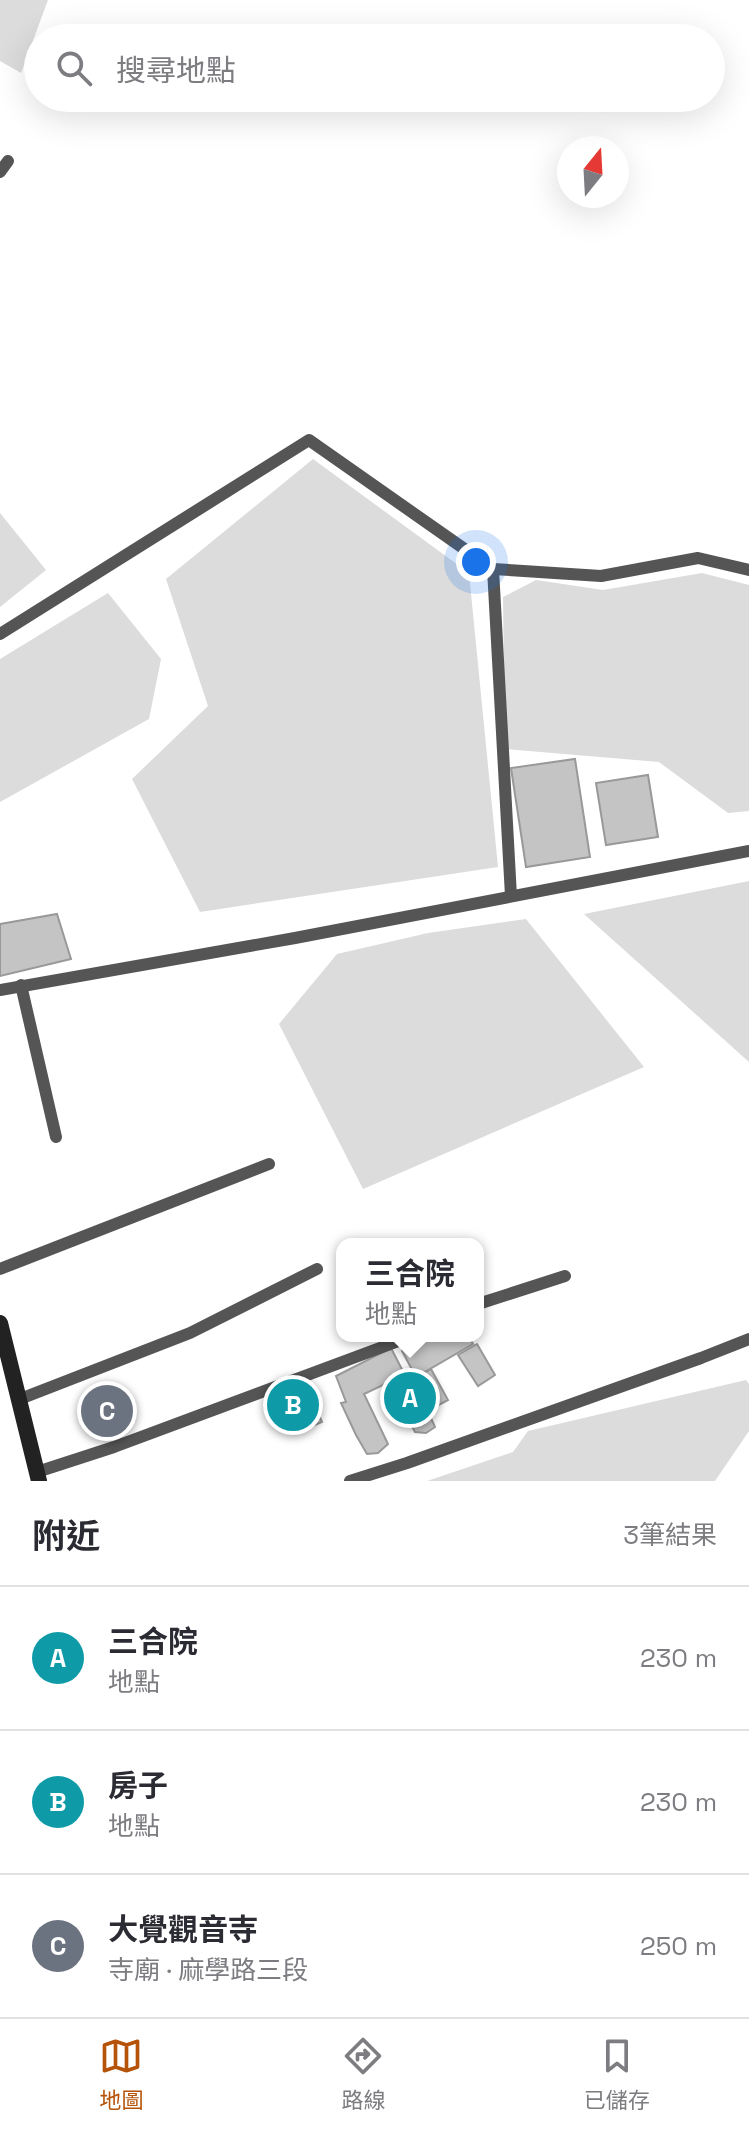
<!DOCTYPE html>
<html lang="zh-TW">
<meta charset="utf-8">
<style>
body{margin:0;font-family:"Space Grotesk","Noto Sans TC",sans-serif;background:#f7f7f7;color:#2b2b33}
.compass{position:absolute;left:557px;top:136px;width:72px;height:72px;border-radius:50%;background:#fff;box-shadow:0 8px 32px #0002;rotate:18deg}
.you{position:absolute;left:476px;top:562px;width:28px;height:28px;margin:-20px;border:6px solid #fff;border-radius:50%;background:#1a73e8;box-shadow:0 0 0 12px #1a73e833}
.badge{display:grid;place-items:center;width:52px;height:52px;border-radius:50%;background:#b45309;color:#fff;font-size:26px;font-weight:700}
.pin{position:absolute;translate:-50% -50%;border:4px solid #fff;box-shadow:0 2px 8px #0006}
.popup{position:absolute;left:336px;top:1238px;width:148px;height:104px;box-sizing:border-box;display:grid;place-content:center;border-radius:16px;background:#fff;filter:drop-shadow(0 2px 6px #0005);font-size:26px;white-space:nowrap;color:#7c7c81}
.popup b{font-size:30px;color:#2b2b33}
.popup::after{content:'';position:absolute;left:50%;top:100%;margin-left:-16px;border:16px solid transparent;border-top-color:#fff}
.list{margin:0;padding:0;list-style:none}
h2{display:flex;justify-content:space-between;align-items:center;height:104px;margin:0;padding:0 32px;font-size:34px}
h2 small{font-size:26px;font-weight:400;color:#7c7c81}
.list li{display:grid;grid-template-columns:52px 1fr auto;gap:24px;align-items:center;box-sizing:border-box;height:144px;padding:0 32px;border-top:2px solid #e1e1e2}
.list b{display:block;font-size:30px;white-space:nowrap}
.list p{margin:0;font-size:26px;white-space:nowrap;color:#7c7c81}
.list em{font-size:26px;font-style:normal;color:#7c7c81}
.icon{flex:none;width:44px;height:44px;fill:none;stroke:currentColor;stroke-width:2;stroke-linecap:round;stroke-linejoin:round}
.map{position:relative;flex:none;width:749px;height:1481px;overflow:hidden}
.search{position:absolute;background:#fff;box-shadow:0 8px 32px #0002;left:24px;right:24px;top:24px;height:88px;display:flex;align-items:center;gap:20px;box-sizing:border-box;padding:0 28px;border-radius:44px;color:#7c7c81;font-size:30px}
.sheet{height:536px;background:#fff}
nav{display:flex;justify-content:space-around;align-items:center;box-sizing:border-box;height:112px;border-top:2px solid #e1e1e2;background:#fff;font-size:22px;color:#7c7c81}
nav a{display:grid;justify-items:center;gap:4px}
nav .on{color:#b45309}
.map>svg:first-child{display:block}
.green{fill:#dcdcdc}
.building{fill:#c4c4c4;stroke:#999;stroke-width:2}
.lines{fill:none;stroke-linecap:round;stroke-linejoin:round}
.service{stroke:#555;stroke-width:12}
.secondary{stroke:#222;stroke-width:16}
</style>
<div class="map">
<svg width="749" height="1481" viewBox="0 0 749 1481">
<rect width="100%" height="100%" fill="#fff"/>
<g class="green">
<path d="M0 0H48L21 73 0 61Z"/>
<path d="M313 459 469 573 498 867 200 912 132 779 208 706 166 579Z"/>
<path d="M0 513 46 570 0 607Z"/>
<path d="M702 573 749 585V811L728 813 659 762 505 749 503 597 536 580 603 590Z"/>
<path d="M108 593 161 659 149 719 0 802V659Z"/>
<path d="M749 881V1062L584 914Z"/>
<path d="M526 919 644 1067 363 1189 279 1024 337 954 428 933Z"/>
<path d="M746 1380 749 1384V1431L715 1481H427L513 1452 528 1431Z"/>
</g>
<g class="building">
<path d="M575 759 590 857 526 867 511 768Z"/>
<path d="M648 775 658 837 606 845 596 783Z"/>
<path d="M57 914 71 959 0 976V924Z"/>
<path d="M430 1336H468L473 1344 416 1377 402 1351Z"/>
<path d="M477 1344 495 1375 478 1386 458 1355Z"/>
<path d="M391 1348 409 1383 414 1381 435 1427 426 1433 415 1432 389 1382 364 1394 388 1444 378 1453 367 1454 356 1435 341 1403 346 1402 336 1376Z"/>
<path d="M431 1369 448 1400 431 1409 416 1377Z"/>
<path d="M304 1381 322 1422 310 1427 305 1414 279 1425 267 1397Z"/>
</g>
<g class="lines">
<g class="service">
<path d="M0 172 8 161"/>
<path d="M493 569 601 576 698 558 749 570"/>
<path d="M0 634 309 440 493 569 511 896"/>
<path d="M21 985 56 1137"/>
<path d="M0 990 295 938 749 851"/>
<path d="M0 1269 269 1164"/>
<path d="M478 1304 565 1276"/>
<path d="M20 1399 190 1333 317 1269"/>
<path d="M37 1472 114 1447 412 1336"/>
<path d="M350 1481 407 1463 701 1358 749 1339"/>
</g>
<path class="secondary" d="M0 1323 39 1481"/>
</g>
</svg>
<svg class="compass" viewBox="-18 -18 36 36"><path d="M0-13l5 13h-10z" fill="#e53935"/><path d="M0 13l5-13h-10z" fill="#7c7c81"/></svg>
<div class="you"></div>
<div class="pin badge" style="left:410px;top:1398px;background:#0f9aa8">A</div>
<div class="popup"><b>三合院</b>地點</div>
<div class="pin badge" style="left:293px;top:1405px;background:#0f9aa8">B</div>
<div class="pin badge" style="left:107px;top:1411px;background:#6b7280">C</div>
<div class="search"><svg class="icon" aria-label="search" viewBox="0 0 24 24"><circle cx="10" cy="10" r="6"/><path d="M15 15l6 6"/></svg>搜尋地點</div>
</div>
<section class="sheet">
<h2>附近<small>3筆結果</small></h2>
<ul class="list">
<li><span class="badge" style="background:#0f9aa8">A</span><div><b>三合院</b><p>地點</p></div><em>230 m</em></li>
<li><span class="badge" style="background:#0f9aa8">B</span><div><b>房子</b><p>地點</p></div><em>230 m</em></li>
<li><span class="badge" style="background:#6b7280">C</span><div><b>大覺觀音寺</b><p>寺廟 · 麻學路三段</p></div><em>250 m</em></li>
</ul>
</section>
<nav>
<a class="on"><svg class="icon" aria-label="map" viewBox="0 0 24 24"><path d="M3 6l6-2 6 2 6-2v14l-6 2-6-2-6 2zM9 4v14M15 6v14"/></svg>地圖</a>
<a><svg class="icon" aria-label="directions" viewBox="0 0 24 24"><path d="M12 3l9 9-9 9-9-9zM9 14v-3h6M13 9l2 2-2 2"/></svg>路線</a>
<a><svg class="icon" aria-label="saved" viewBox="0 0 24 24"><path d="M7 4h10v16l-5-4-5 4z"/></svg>已儲存</a>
</nav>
